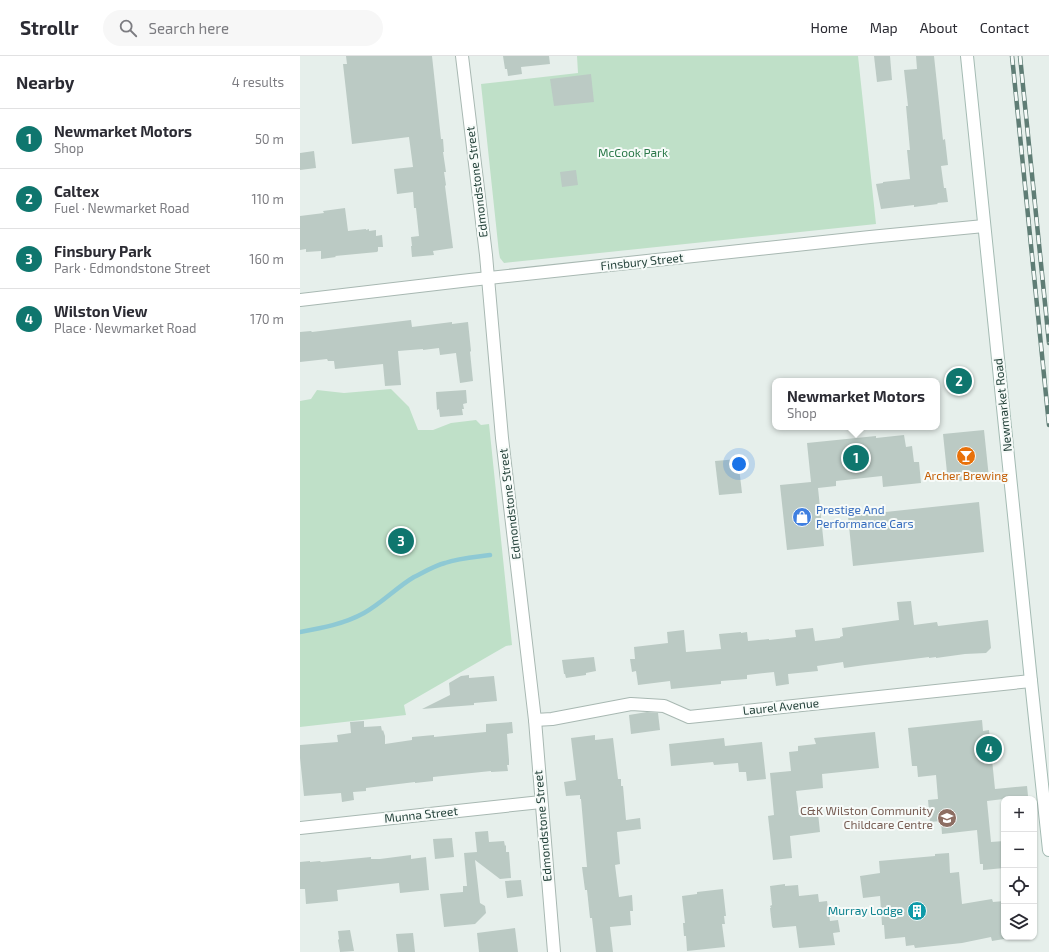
<!DOCTYPE html>
<meta charset="utf-8">
<style>
body{margin:0;font-family:"Exo 2",sans-serif;background:#f7f7f7;color:#2b2b33}
.controls{position:absolute;right:12px;bottom:12px;display:grid;overflow:hidden;border-radius:8px;box-shadow:0 1px 3px #0004}
.controls button{width:36px;height:36px;display:grid;place-items:center;padding:0;border:0;border-bottom:1px solid #e1e1e2;background:#fff;color:#2b2b33;font:20px sans-serif}
.you{position:absolute;left:439px;top:408px;width:14px;height:14px;margin:-10px;border:3px solid #fff;border-radius:50%;background:#1a73e8;box-shadow:0 0 0 6px #1a73e833}
.badge{display:grid;place-items:center;width:26px;height:26px;border-radius:50%;background:#0f766e;color:#fff;font-size:13px;font-weight:700}
.pin{position:absolute;translate:-50% -50%;border:2px solid #fff;box-shadow:0 1px 4px #0006}
.popup{position:absolute;left:472px;top:322px;width:168px;height:52px;box-sizing:border-box;display:grid;place-content:center;border-radius:8px;background:#fff;filter:drop-shadow(0 1px 3px #0005);font-size:13px;white-space:nowrap;color:#7c7c81}
.popup b{font-size:15px;color:#2b2b33}
.popup::after{content:'';position:absolute;left:50%;top:100%;margin-left:-8px;border:8px solid transparent;border-top-color:#fff}
.list{margin:0;padding:0;list-style:none}
h2{display:flex;justify-content:space-between;align-items:center;height:52px;margin:0;padding:0 16px;font-size:17px}
h2 small{font-size:13px;font-weight:400;color:#7c7c81}
.list li{display:grid;grid-template-columns:26px 1fr auto;gap:12px;align-items:center;box-sizing:border-box;height:60px;padding:0 16px;border-top:1px solid #e1e1e2}
.list b{display:block;font-size:15px;white-space:nowrap}
.list p{margin:0;font-size:13px;white-space:nowrap;color:#7c7c81}
.list em{font-size:13px;font-style:normal;color:#7c7c81}
.icon{flex:none;width:22px;height:22px;fill:none;stroke:currentColor;stroke-width:2;stroke-linecap:round;stroke-linejoin:round}
.map{position:relative;flex:none;width:749px;height:896px;overflow:hidden}
header{display:flex;align-items:center;gap:24px;box-sizing:border-box;height:56px;padding:0 20px;background:#fff;border-bottom:1px solid #e1e1e2}
header strong{font-size:19px}
nav{display:flex;gap:22px;margin-inline-start:auto;font-size:14px}
.search{width:280px;height:36px;background:#f7f7f7;display:flex;align-items:center;gap:10px;box-sizing:border-box;padding:0 14px;border-radius:22px;color:#7c7c81;font-size:15px}
main{display:flex}
aside{flex:1;background:#fff}
.map>svg:first-child{display:block}
.green{fill:#bfe0c8}
.lines{fill:none;stroke-linecap:round;stroke-linejoin:round}
.stream{stroke:#8ec9d4;stroke-width:4.5}
.building{fill:#bbcac4}
.street-casing{stroke:#a8b8b2;stroke-width:14}
.secondary-casing{stroke:#a4bbb3;stroke-width:14}
.street{stroke:#fff;stroke-width:12}
.secondary{stroke:#fff;stroke-width:12}
.rail-casing{stroke:#5f7d75;stroke-width:4.5}
.rail{stroke:#f7fbf9;stroke-width:3;stroke-dasharray:9;stroke-linecap:butt}
.labels{text-anchor:middle;stroke-width:4;stroke-linejoin:round;paint-order:stroke}
.park-label{font-size:12px;fill:#2d7a4b;stroke:#f7fbf9}
.street-label{font-size:12px;fill:#24423a;stroke:#f7fbf9}
.food-label{font-size:12px;fill:#c56008;stroke:#f7fbf9}
.shop-label{font-size:12px;fill:#366cbe;stroke:#f7fbf9;text-anchor:start}
.education-label{font-size:12px;fill:#785e54;stroke:#f7fbf9;text-anchor:end}
.culture-label{font-size:12px;fill:#0d838f;stroke:#f7fbf9;text-anchor:end}
</style>
<header>
<strong>Strollr</strong>
<div class="search"><svg class="icon" aria-label="search" viewBox="0 0 24 24"><circle cx="10" cy="10" r="6"/><path d="M15 15l6 6"/></svg>Search here</div>
<nav><a>Home</a><a>Map</a><a>About</a><a>Contact</a></nav>
</header>
<main>
<aside>
<h2>Nearby<small>4 results</small></h2>
<ul class="list">
<li><span class="badge">1</span><div><b>Newmarket Motors</b><p>Shop</p></div><em>50 m</em></li>
<li><span class="badge">2</span><div><b>Caltex</b><p>Fuel · Newmarket Road</p></div><em>110 m</em></li>
<li><span class="badge">3</span><div><b>Finsbury Park</b><p>Park · Edmondstone Street</p></div><em>160 m</em></li>
<li><span class="badge">4</span><div><b>Wilston View</b><p>Place · Newmarket Road</p></div><em>170 m</em></li>
</ul>
</aside>
<div class="map">
<svg width="749" height="896" viewBox="0 0 749 896">
<rect width="100%" height="100%" fill="#e6efeb"/>
<g class="green">
<path d="M277 0H558L576 168 204 207 200 202 199 197 181 28 278 17Z"/>
<path d="M91 333 109 351 118 374H133L151 367 176 364 181 369 189 368 212 589 206 590 104 649 106 659 0 671V345L11 343 17 334 44 337Z"/>
</g>
<g class="lines">
<path class="stream" d="M0 576C22 572 44 568 64 557 82 547 97 531 114 521 122 517 136 509 145 507 159 502 175 501 190 499"/>
</g>
<g class="building">
<path d="M46 0H132L141 83H143L144 96H143L146 116H144L146 129 145 130 153 192 133 195 134 199 112 201 111 190H112L111 181 119 180 116 152H114L113 136 97 138 94 113 113 111 109 81 52 88 43 8H47Z"/>
<path d="M203 0H249L250 8 221 11 222 18 208 20 207 13H205Z"/>
<path d="M574 0H590L592 24 577 26Z"/>
<path d="M616 0H634L643 84 645 83 648 109 641 110 644 132H646L648 146 637 147 638 148 614 151V149L581 153 576 128 583 127V126L610 123 607 94H610L606 50H608L604 14 617 13Z"/>
<path d="M291 18 294 46 254 50 250 23Z"/>
<path d="M14 95 16 112 0 114V97Z"/>
<path d="M276 114 278 129 262 131 260 116Z"/>
<path d="M45 152 48 175 66 173V174L69 173V175L76 174V180L82 179 83 191H78V195L77 196 35 200 36 201 21 203V195L6 196V193L0 194V160L24 157 23 155Z"/>
<path d="M111 264 112 271 152 266V268L168 266 171 295 170 296 173 325 160 327 156 297 140 299 139 292 123 294V293L98 295 101 329 85 330 83 308 35 313 34 305H28L27 303 0 306V276L11 275 12 276Z"/>
<path d="M166 334 167 347 163 348 164 353H162L163 359 140 361 139 353 137 354 136 336Z"/>
<path d="M684 374 689 422 648 426 643 378Z"/>
<path d="M604 379 606 391 612 390 614 406H619L621 427 583 431 582 420 536 425V430L518 432 524 490 487 494 480 429 511 426 507 387 576 380V382Z"/>
<path d="M438 403 442 437 419 439 415 405Z"/>
<path d="M679 446 684 496 553 510 548 460Z"/>
<path d="M611 545 614 569 637 566 638 570 688 564 691 592 686 597 665 598 636 602V601L629 602V601L565 609 544 612 543 606 517 610 518 615 488 618 489 628 476 630 474 616 447 619V623L421 625V628L371 633 370 625 338 629 336 615 332 616 330 603H335L334 591 368 587 367 576 384 574 386 596 421 593 419 578 441 576V577L447 576 448 585 469 583V584L496 581 495 574 513 572 515 585 540 582V581L543 580 542 572 599 564 597 546Z"/>
<path d="M294 601 296 615 286 617V619L266 622 265 618H264L262 604Z"/>
<path d="M169 619V622L194 620 197 645 174 647V649L122 653 150 639 149 627 161 620Z"/>
<path d="M347 656 358 657 360 674 331 678 329 659Z"/>
<path d="M682 664 683 675 689 674 695 733 727 730 728 740 687 745 691 786 704 785V812L683 814V808H680L677 774 642 778 641 765 630 766 628 744 638 743 636 719 618 721 617 710H612L608 672Z"/>
<path d="M64 665V671L81 670 82 675 83 674 85 680V688L112 684V681L134 679V681L186 676V668L212 666 213 677 207 678 209 704V709H207L208 715 191 716V715L133 721V725L115 727V726L66 732V735L53 736 54 744 42 746 41 737 4 740 0 702V689L38 686 37 679 51 677 50 666Z"/>
<path d="M575 676 579 712 522 718 523 732 496 735 499 759 518 757 520 776 490 780 492 802 473 804 468 760 474 759 470 717 491 715 489 696 498 695V690L516 688 514 682Z"/>
<path d="M295 679V684L313 682 318 723H321V730H323L326 764 340 762 341 773 317 776 320 808 315 809 319 841 332 839 333 855H330L331 869 310 871 313 896H296L292 862H290L287 834H285L282 811H287L281 743H280V739L266 740 264 726 276 724 271 682Z"/>
<path d="M424 682 425 690 462 686 466 723 447 725 446 716H439L438 707 414 709 413 706 371 710 369 688Z"/>
<path d="M188 775 189 786 204 785 205 790 206 789V796H209L211 822 200 823 175 804 180 847 185 850 186 857 175 868 144 871 140 838 163 836V830H167L164 797 177 796 175 776Z"/>
<path d="M152 782 154 801 135 803 133 783Z"/>
<path d="M649 797 650 817 659 816 662 848 692 843 693 846 704 845V883L692 885 691 881 662 887 615 892 614 889 606 890 605 881 585 883 584 869H582L580 840 563 842 560 820 580 817 579 805 635 800V798Z"/>
<path d="M111 799V803L126 801 129 834 100 837 99 827 37 834 38 845 6 848 5 833H0V806L10 805V806L20 805 21 806 71 801V803H80Z"/>
<path d="M221 824 223 840 207 842 205 825Z"/>
<path d="M485 828V830L498 829 499 840 518 838 519 846 527 845 530 865 538 864 540 876 533 877 535 889 499 892 496 870 473 872 472 870 470 852H471L470 850 472 849 470 830Z"/>
<path d="M423 833 426 860H424L425 868H422L425 891 387 895 386 880H384L383 867H385L382 840 397 838V836Z"/>
<path d="M215 872 218 896H179L177 877Z"/>
<path d="M50 874 54 895 40 896 38 884 39 883 38 875Z"/>
<path d="M113 877 115 896H98L96 878Z"/>
</g>
<g class="lines">
<defs>
<g id="street">
<path d="M162 0 186 199 202 382 235 664 254 896"/>
<path d="M0 244 170 224 570 181 684 170"/>
<path d="M235 664 252 663 331 648 364 650 389 661 731 625"/>
<path d="M0 772 241 746"/>
</g>
<path id="secondary" d="M667 0 731 625 749 794"/>
</defs>
<use href="#street" class="street-casing"/>
<use href="#secondary" class="secondary-casing"/>
<use href="#street" class="street"/>
<use href="#secondary" class="secondary"/>
<defs>
<g id="rail">
<path d="M712 0 749 369"/>
<path d="M720 0 749 287"/>
</g>
</defs>
<use href="#rail" class="rail-casing"/>
<use href="#rail" class="rail"/>
</g>
<defs>
<symbol id="bar-disc" viewBox="-11 -11 22 22"><circle r="9.5" fill="#e8710a" stroke="#f7fbf9"/><path d="M-6-5H6L.8 .8V4.5H3.5V6h-7V4.5H-.8V.8Z" fill="#fff"/></symbol>
<symbol id="shop-disc" viewBox="-11 -11 22 22"><circle r="9.5" fill="#3f7fe0" stroke="#f7fbf9"/><path d="M-5-2.5h2.3a2.7 3.5 0 0 1 5.4 0H5L5.5 6h-11ZM-1.5-2.5h3a1.5 2.3 0 0 0-3 0Z" fill="#fff"/></symbol>
<symbol id="school-disc" viewBox="-11 -11 22 22"><circle r="9.5" fill="#8d6e63" stroke="#f7fbf9"/><path d="M0-5L7-2L0 1L-7-2ZM-4 1L0 2.5L4 1V4Q0 6-4 4Z" fill="#fff"/></symbol>
<symbol id="building-disc" viewBox="-11 -11 22 22"><circle r="9.5" fill="#0f9aa8" stroke="#f7fbf9"/><path d="M-4-6H4V6H1V3H-1V6H-4ZM-2.5-4.3h1.7v1.8h-1.7ZM.8-4.3h1.7v1.8H.8ZM-2.5-1h1.7V.8h-1.7ZM.8-1h1.7V.8H.8Z" fill="#fff"/></symbol>
</defs>
<g fill-rule="evenodd">
<use href="#bar-disc" x="655" y="389" width="22" height="22"/>
<use href="#shop-disc" x="491" y="450" width="22" height="22"/>
<use href="#school-disc" x="636" y="751" width="22" height="22"/>
<use href="#building-disc" x="606" y="844" width="22" height="22"/>
</g>
<g class="labels">
<g class="park-label">
<text x="333" y="101">McCook Park</text>
</g>
<g class="street-label">
<text transform="translate(177 126) rotate(-97)" y="4">Edmondstone Street</text>
<text transform="translate(342 206) rotate(-6)" y="4">Finsbury Street</text>
<text transform="translate(703 349) rotate(-96)" y="4">Newmarket Road</text>
<text transform="translate(210 448) rotate(-97)" y="4">Edmondstone Street</text>
<text transform="translate(481 651) rotate(-6)" y="4">Laurel Avenue</text>
<text transform="translate(121 759) rotate(-6)" y="4">Munna Street</text>
<text transform="translate(243 770) rotate(-95)" y="4">Edmondstone Street</text>
</g>
<g class="food-label">
<text x="666" y="424">Archer Brewing</text>
</g>
<g class="shop-label">
<text x="516" y="458">Prestige And<tspan x="516" dy="14">Performance Cars</tspan></text>
</g>
<g class="education-label">
<text x="633" y="759">C&amp;K Wilston Community<tspan x="633" dy="14">Childcare Centre</tspan></text>
</g>
<g class="culture-label">
<text x="603" y="859">Murray Lodge</text>
</g>
</g>
</svg>
<div class="controls">
<button>+</button>
<button>−</button>
<button><svg class="icon" aria-label="locate" viewBox="0 0 24 24"><circle cx="12" cy="12" r="6"/><path d="M12 2v4M12 18v4M2 12h4M18 12h4"/></svg></button>
<button><svg class="icon" aria-label="layers" viewBox="0 0 24 24"><path d="M12 4l9 5-9 5-9-5zM3 14l9 5 9-5"/></svg></button>
</div>
<div class="you"></div>
<div class="pin badge" style="left:556px;top:402px">1</div>
<div class="popup"><b>Newmarket Motors</b>Shop</div>
<div class="pin badge" style="left:659px;top:325px">2</div>
<div class="pin badge" style="left:101px;top:485px">3</div>
<div class="pin badge" style="left:689px;top:693px">4</div>
</div>
</main>
